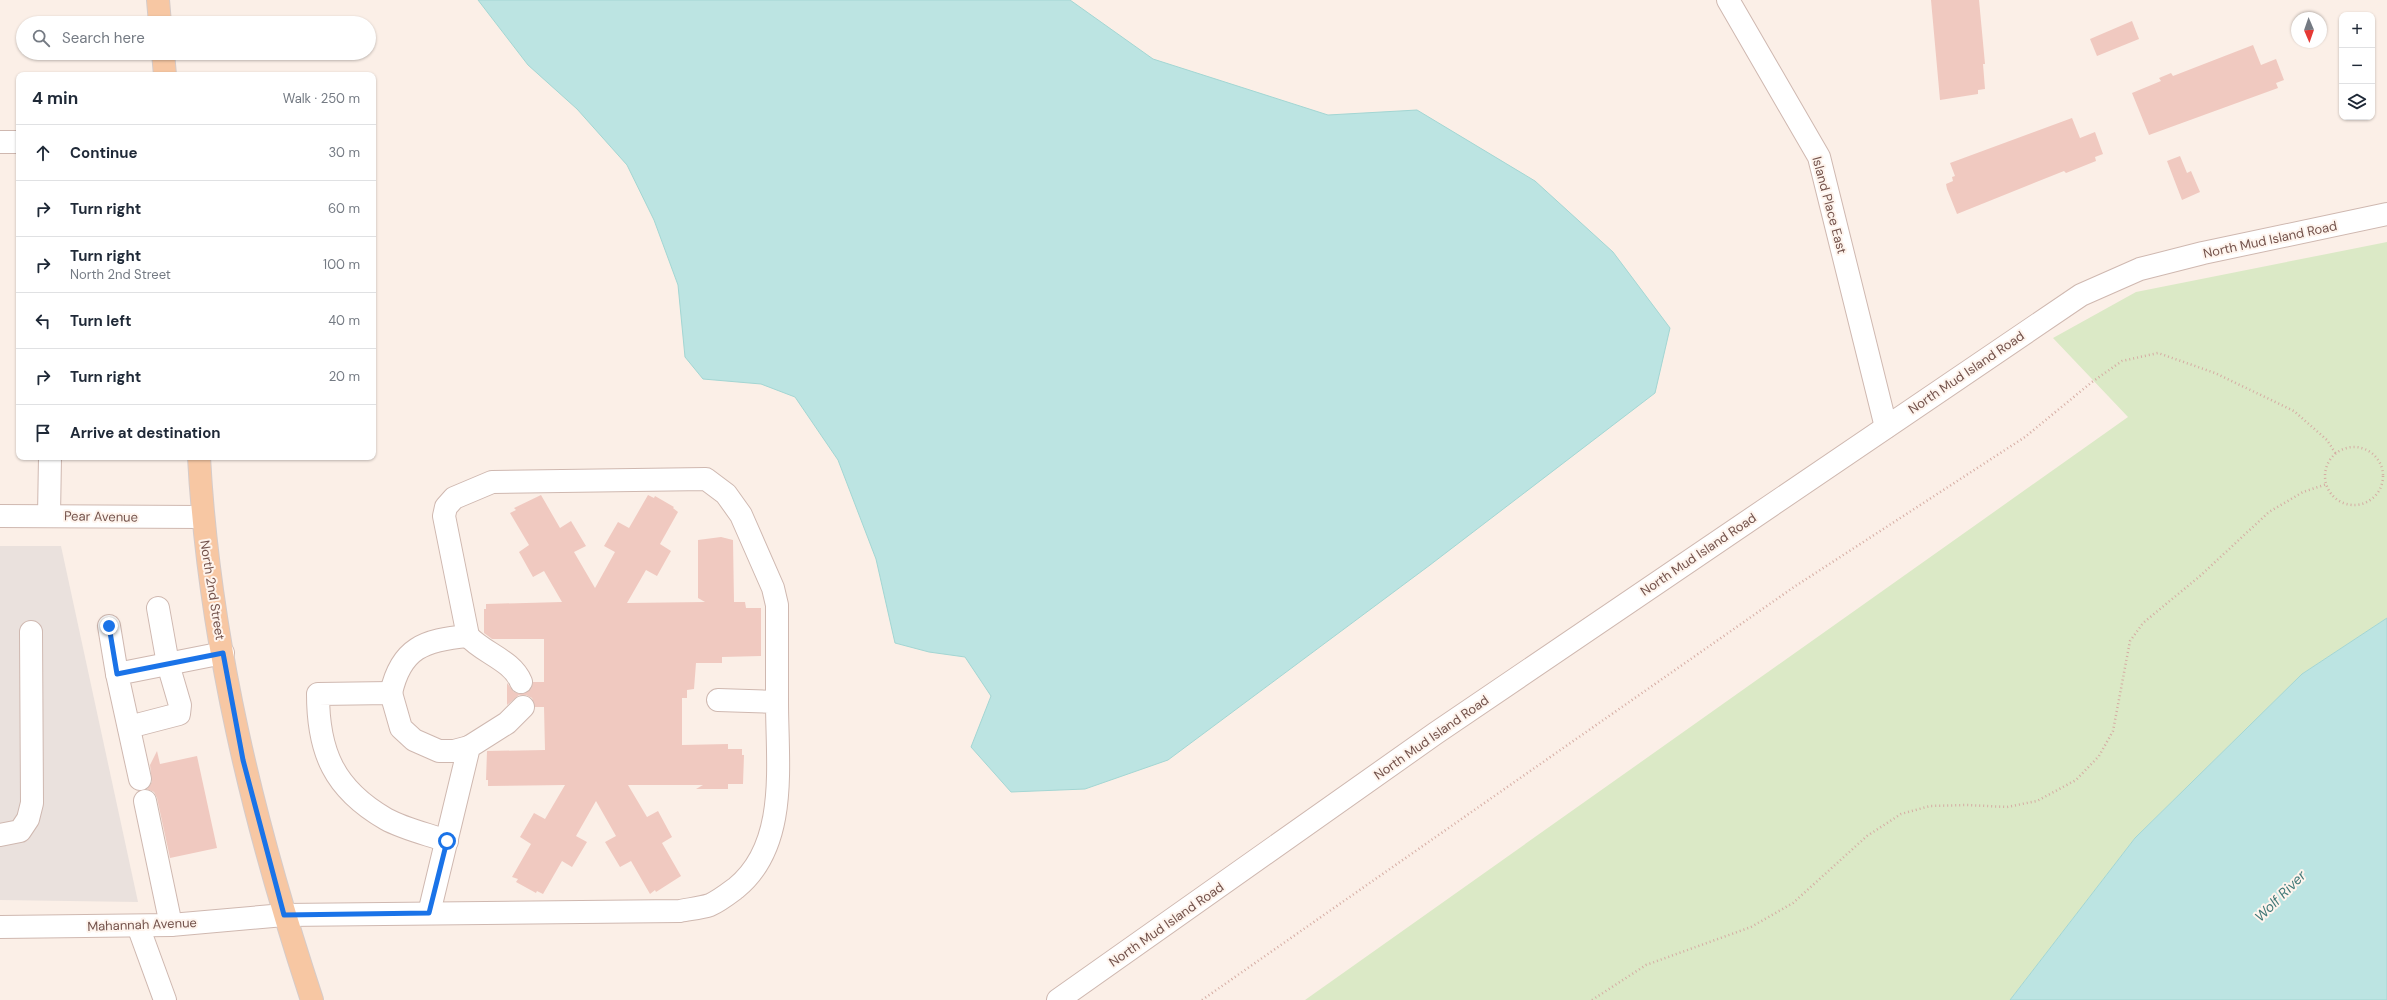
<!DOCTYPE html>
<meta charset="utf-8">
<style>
body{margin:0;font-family:"DM Sans",sans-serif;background:#f2f2f3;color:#1f2937}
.controls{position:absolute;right:12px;top:12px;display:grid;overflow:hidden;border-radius:8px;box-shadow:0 1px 3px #0004}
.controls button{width:36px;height:36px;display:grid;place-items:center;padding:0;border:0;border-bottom:1px solid #e0e1e3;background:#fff;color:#1f2937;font:20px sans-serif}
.compass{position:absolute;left:2291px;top:12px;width:36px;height:36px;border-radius:50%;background:#fff;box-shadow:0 1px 3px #0004;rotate:178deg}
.stop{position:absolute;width:12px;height:12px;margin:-9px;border:3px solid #1a73e8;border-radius:50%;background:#fff}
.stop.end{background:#1a73e8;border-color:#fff;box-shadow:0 1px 4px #0008}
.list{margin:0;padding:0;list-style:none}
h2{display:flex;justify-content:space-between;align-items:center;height:52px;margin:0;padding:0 16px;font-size:17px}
h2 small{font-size:13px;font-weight:400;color:#747a83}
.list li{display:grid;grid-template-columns:26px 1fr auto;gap:12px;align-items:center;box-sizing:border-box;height:56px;padding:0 16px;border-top:1px solid #e0e1e3}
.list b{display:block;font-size:15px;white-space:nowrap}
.list p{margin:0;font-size:13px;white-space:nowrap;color:#747a83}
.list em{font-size:13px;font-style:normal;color:#747a83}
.icon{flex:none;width:22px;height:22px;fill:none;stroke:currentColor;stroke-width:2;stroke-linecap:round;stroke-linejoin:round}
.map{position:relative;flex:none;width:2387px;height:1000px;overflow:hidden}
.search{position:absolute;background:#fff;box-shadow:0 1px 3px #0004;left:16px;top:16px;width:360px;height:44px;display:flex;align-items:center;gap:10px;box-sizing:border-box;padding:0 14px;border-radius:22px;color:#747a83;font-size:15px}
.panel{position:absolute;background:#fff;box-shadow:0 1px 3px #0004;left:16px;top:72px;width:360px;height:388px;border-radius:8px}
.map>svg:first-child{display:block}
.industrial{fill:#eae1dd}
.green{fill:#dbe9c6}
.water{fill:#bce4e2;stroke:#a3d6d3}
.building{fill:#f0c9c0}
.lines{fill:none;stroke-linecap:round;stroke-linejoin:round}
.minor-casing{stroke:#cfb8b0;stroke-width:24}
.major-casing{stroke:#d5cbc9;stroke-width:24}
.path{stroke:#d5aca3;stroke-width:2.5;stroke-dasharray:1 3;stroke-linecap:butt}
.minor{stroke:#fff;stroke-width:22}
.major{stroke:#f7c7a3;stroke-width:22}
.route{stroke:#1a73e8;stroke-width:5}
.labels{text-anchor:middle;stroke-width:4;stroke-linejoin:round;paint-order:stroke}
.street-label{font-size:13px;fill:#74534c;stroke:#fef4ed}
.water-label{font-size:14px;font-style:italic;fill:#407877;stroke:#fef4ed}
</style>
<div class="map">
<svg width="2387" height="1000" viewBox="0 0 2387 1000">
<rect width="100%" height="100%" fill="#fbefe7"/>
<path class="industrial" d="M0 546H61L138 902 0 900Z"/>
<path class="green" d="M2387 242V618L2302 674 2135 838 2010 1000H1305L2128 417 2053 338 2136 292Z"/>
<g class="water">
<path d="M478 0H1070L1153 59 1328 115 1417 110 1535 181 1613 252 1670 328 1655 393 1430 565 1168 760 1085 789 1011 792 971 747 991 696 965 657 929 652 895 643 876 559 838 460 795 397 761 384 703 379 685 357 678 285 654 220 627 165 577 109 528 65Z"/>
<path d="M2387 618V1000H2010L2135 838 2302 674Z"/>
</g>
<g class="building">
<path d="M1931 0H1979L1985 64H1983L1985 89 1978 90V94L1940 100Z"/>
<path d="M2132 21 2139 39 2097 56 2090 39Z"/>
<path d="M2253 45 2261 65 2276 59 2284 80 2276 83 2278 88 2149 135 2132 93 2161 81 2159 78 2171 73 2173 76Z"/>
<path d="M2072 118 2080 138 2095 132 2103 154 2095 157 2096 161 2066 173 2064 171 1957 214 1947 189 1946 184 1953 181 1952 177 1955 176 1950 163Z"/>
<path d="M2180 156 2187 173 2191 171 2200 192 2182 200 2167 161Z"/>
<path d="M541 495 560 528 571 521 586 546 574 552 595 588 615 552 604 546 618 522 629 528 648 495 654 498 655 496 674 507 673 508 678 512 660 544 671 551 657 576 646 570 627 603 705 602 698 598V540L721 537 733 540 734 602H745L746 608H761V656L722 657V663H696L694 689 687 690V698H682V745L728 744V749H742V755H744L743 784H728V789H696L703 785H628L647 817 658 811 672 837 662 843 681 876 656 892 655 890 650 894 631 861 620 867 605 842 616 836 596 801 576 836 587 842 572 867 562 861 543 894 537 891 536 893 516 882 518 879 512 877 531 844 520 837 534 813 545 819 565 785 488 786V780H486L487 751 545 750 544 707H535L532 698 526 695H519L507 705V683L514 692 521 694 531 689 533 682H544V639H492L484 633V609H486V604L562 602 544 571 533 577 519 552 529 545 510 513 516 510 514 508Z"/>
<path d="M157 751 160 764 197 756 217 848 170 858 157 798 154 792 147 789 152 782 150 765Z"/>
</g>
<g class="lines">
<defs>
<g id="minor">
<path d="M1728 0 1819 157 1886 427"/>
<path d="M0 142H19"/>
<path d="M0 516 202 517"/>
<path d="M49 516 50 457"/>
<path d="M109 626 117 674"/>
<path d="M521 682C512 660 483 653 468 636L444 516 446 507 454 498 492 482 706 479 726 494 741 515 773 588 777 605V702"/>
<path d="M391 693C401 648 424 640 468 636"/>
<path d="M129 727 179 714 180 705 168 664 158 608"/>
<path d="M140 779 117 674 223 653"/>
<path d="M145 801 171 925"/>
<path d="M0 835 20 831 28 819 32 803 31 632"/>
<path d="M447 841C427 834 404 829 386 819 334 789 318 752 318 694L391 693 401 728 414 740 439 751H454L469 747"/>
<path d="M429 913 469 747 507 723 523 707"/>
<path d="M138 926 165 1000"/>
<path d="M0 927 171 925 284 915 680 911C690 909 701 908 710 905 719 901 728 894 736 888 789 845 777 764 777 702L718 700"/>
<path d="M1058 1000 1436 733 2081 295 2140 269 2203 253 2387 214"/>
</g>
<g id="major">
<path d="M158 0 160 23"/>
<path d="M163 53 165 75"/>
<path d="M199 457C209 642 254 825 312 1000"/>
</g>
</defs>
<use href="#minor" class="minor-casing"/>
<use href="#major" class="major-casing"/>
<g class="path">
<circle cx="2354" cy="476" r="29"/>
<path d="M1202 1000 1794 587 2025 437 2092 382 2122 361 2158 353 2215 373 2294 411 2327 440 2336 454"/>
<path d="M1592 1000 1646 965 1751 927 1793 903 1867 836 1901 814 1930 806 1967 805 2007 807 2037 801 2076 780 2099 756 2113 731 2130 641 2143 623 2200 576 2269 512 2303 492 2327 484"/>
</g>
<use href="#minor" class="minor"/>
<use href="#major" class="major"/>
</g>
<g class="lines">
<path class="route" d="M109 626 117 674 223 653 243 760 284 915 429 913 447 841"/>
</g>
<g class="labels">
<g class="street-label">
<text transform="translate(1830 205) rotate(75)" y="5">Island Place East</text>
<text transform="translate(2270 239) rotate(-12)" y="5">North Mud Island Road</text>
<text transform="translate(1966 372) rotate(-34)" y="5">North Mud Island Road</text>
<text transform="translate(101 516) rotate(1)" y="5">Pear Avenue</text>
<text transform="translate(1698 554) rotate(-34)" y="5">North Mud Island Road</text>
<text transform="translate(213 590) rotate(81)" y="5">North 2nd Street</text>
<text transform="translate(1431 737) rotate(-35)" y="5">North Mud Island Road</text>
<text transform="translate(142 924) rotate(-2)" y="5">Mahannah Avenue</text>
<text transform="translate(1166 924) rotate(-35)" y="5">North Mud Island Road</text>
</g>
<g class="water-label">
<text transform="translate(2280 896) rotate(-45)" y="5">Wolf River</text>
</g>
</g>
</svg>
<div class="controls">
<button>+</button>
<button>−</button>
<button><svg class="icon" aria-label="layers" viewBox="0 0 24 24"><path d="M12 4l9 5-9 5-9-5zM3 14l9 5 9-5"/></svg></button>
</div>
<svg class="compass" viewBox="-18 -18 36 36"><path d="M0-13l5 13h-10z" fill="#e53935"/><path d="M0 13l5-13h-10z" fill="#747a83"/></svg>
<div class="stop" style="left:447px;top:841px"></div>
<div class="stop end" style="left:109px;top:626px"></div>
<div class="search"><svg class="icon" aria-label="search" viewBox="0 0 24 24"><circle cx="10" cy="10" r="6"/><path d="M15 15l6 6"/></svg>Search here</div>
<section class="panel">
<h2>4 min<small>Walk · 250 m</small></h2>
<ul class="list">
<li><svg class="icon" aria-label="ahead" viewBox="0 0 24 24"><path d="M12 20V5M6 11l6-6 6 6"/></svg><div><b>Continue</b></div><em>30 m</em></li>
<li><svg class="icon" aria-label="right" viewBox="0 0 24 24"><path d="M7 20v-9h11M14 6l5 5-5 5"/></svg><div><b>Turn right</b></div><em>60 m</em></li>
<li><svg class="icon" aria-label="right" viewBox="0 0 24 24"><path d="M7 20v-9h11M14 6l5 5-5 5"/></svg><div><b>Turn right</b><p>North 2nd Street</p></div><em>100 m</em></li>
<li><svg class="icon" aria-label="left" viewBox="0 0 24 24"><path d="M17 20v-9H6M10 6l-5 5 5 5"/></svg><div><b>Turn left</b></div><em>40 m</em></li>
<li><svg class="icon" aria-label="right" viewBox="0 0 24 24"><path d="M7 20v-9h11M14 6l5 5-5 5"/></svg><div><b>Turn right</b></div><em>20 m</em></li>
<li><svg class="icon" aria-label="arrive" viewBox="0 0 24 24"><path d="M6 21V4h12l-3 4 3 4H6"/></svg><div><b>Arrive at destination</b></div></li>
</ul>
</section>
</div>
